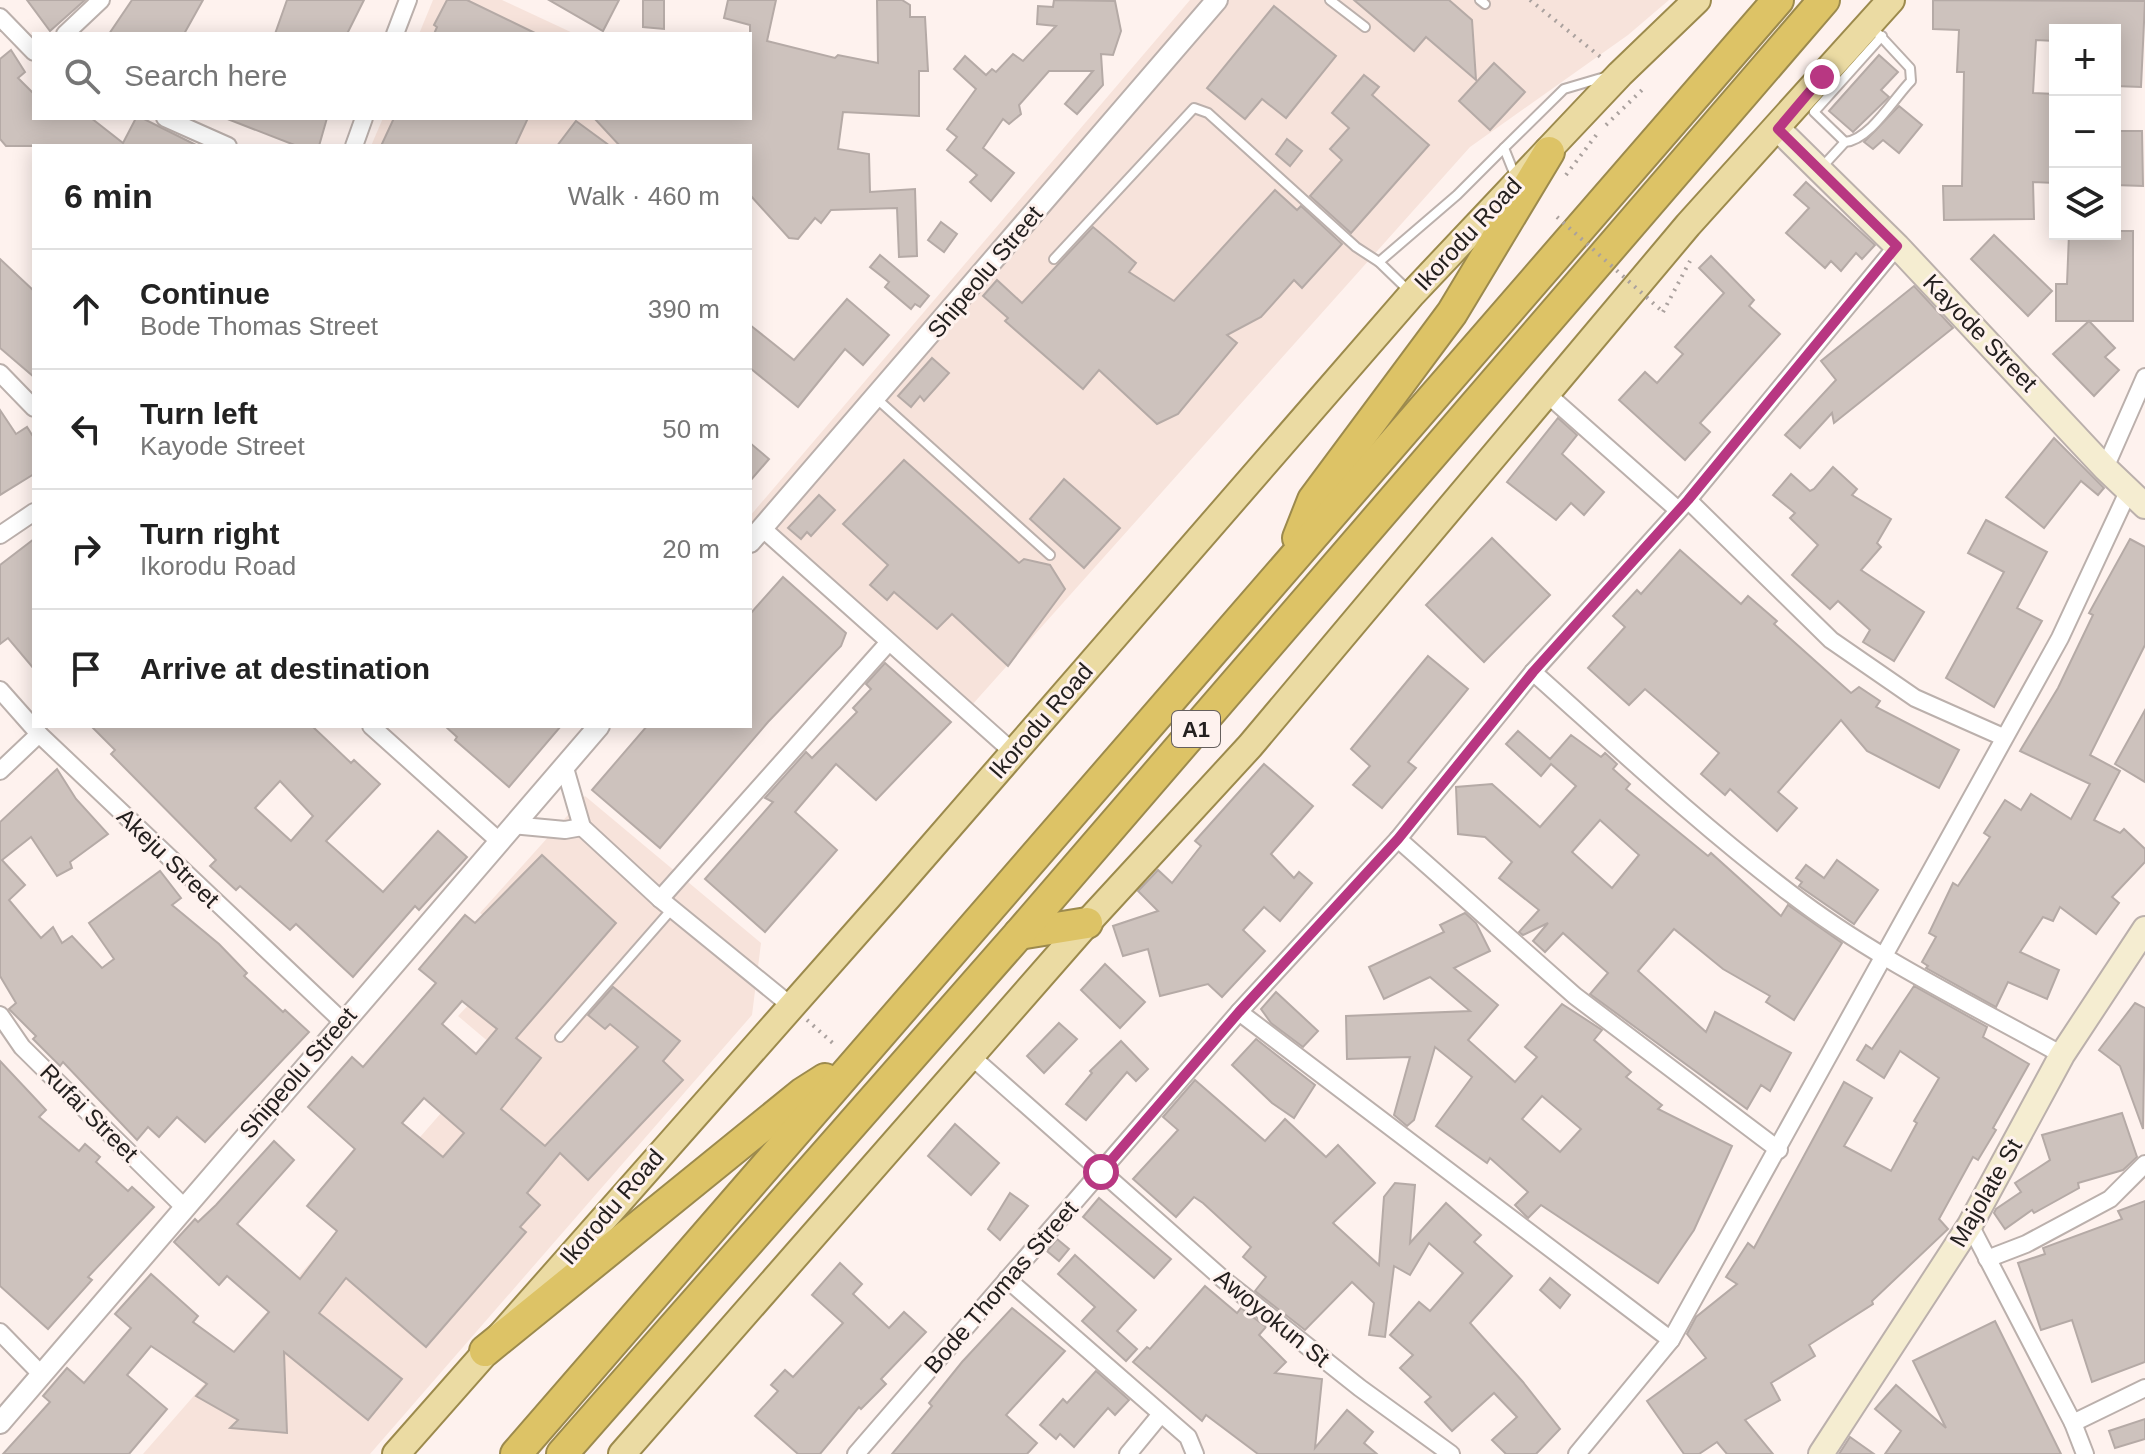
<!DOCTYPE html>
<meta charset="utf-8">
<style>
body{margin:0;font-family:Arial,sans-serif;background:#f2f2f2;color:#222}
.controls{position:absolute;right:24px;top:24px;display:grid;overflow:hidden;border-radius:0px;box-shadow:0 4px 20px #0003}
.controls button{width:72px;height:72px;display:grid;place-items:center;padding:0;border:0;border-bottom:2px solid #e0e0e0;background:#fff;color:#222;font:40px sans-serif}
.stop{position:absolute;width:24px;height:24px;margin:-18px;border:6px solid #b83782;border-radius:50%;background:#fff}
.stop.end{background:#b83782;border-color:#fff;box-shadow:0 2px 8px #0008}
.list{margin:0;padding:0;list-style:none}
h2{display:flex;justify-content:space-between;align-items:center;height:104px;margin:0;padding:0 32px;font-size:34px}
h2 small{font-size:26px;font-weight:400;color:#767676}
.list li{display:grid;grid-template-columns:52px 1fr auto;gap:24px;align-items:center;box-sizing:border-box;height:120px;padding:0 32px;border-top:2px solid #e0e0e0}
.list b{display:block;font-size:30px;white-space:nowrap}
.list p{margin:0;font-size:26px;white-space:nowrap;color:#767676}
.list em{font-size:26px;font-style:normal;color:#767676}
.icon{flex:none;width:44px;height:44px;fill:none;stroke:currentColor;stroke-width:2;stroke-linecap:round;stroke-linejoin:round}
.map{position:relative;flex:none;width:2145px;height:1454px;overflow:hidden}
.search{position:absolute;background:#fff;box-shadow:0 4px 20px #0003;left:32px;top:32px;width:720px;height:88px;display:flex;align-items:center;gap:20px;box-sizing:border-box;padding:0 28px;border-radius:0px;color:#767676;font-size:30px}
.panel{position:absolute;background:#fff;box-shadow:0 4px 20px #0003;left:32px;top:144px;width:720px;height:584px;border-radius:0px}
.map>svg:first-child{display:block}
.built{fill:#f7e3db}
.building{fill:#cdc2bd;stroke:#b5aaa6;stroke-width:2;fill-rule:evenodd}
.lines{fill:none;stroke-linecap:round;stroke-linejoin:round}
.service-casing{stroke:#bbb0ac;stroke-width:12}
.minor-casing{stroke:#bbb0ac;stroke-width:20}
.tertiary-casing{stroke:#bbb0ac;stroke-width:24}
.secondary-casing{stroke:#bbb0ac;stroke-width:28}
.primary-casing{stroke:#9c8a4d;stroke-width:30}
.motorway-casing{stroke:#9c8a4d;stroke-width:34}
.path{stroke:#aaa19e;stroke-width:4;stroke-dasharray:2 6;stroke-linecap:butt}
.service{stroke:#fff;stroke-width:8}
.minor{stroke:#fff;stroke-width:16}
.tertiary{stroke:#fff;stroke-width:20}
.secondary{stroke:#f5edd1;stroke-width:24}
.primary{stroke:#ebdba3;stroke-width:26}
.motorway{stroke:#ddc366;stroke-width:30}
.path-bridge{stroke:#aaa19e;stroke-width:4;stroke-dasharray:2 6;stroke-linecap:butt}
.route{stroke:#b83782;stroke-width:10}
.labels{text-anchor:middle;stroke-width:6;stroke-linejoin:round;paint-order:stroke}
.shield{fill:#fef2ee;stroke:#655f5d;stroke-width:2}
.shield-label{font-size:22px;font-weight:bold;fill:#24201f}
.street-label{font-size:24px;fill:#24201f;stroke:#fef2ee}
</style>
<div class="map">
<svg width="2145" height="1454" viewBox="0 0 2145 1454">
<rect width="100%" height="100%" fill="#fef2ee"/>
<g class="built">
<path d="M433 0H502L575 34H419Z"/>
<path d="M1190 0H1669L1628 35 1470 147 963 715 750 529V516Z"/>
<path d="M383 118H658L635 146H371Z"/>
<path d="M585 796 761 943 752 1015 370 1454H143L497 1049 458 1016 521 949 480 913Z"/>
</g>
<g class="building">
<path d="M27 0H85L50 31Z"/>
<path d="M132 0H203L184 34H109Z"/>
<path d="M287 0H364L347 34H275Z"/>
<path d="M447 0H467L537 34H434L437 27 434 25Z"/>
<path d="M549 0H619L603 31Z"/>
<path d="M643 0H664V29L643 27Z"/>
<path d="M728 0H776L767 41 835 58 838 55 878 63 877 0H902L910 5V17H925L928 71H919V116L843 112 838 149 869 154 870 192 915 189 917 256 899 257 897 208 831 210 821 223 815 218 798 239 789 238 750 195V146H620L594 118H750V25L724 18Z"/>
<path d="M1054 0 1115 1 1121 31 1113 55 1101 54 1103 85 1077 114 1065 104 1093 71H1049L1019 105 1021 114 1009 124 1003 119 983 148 1014 173 991 201 970 182 977 175 947 150 957 137 947 129 976 89 954 69 965 56 986 75 992 69 996 72 1013 54 1023 61 1056 26 1037 24 1038 6 1053 7Z"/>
<path d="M1354 0H1449L1472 20 1476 80 1426 37 1414 51Z"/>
<path d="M1933 0 2145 1 2141 87 2115 86V30H2055V41L2036 40 2033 93 2055 94V183L2033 182 2034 219 1944 220 1943 186H1962L1964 72H1957L1959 30 1933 29Z"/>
<path d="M1274 6 1336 56 1286 118 1262 99 1245 119 1207 88Z"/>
<path d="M11 50 25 72 18 78 34 94V118H91L123 143 136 118H142L198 146H6L0 139V59Z"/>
<path d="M1879 55 1898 72 1881 90 1889 97 1853 132 1829 111Z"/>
<path d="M1494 63 1525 92 1490 130 1459 101Z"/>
<path d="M1364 75 1379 87 1372 95 1429 145 1351 233 1310 196 1342 160 1330 149 1349 128 1332 113Z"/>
<path d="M1899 106 1922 125 1899 153 1883 140 1873 149 1864 142Z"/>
<path d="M225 118H327L319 146H297Z"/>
<path d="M394 118H528L515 146H381Z"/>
<path d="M576 121 610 146H557Z"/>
<path d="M2115 131H2142L2143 186 2115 185Z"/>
<path d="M1287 139 1302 151 1290 166 1276 154Z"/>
<path d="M1806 182 1875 245 1862 259 1856 253 1841 271 1831 261 1825 268 1786 233 1809 208 1794 195Z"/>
<path d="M1275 190 1297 210 1301 206 1342 244 1302 288 1294 280 1261 317 1227 335 1237 343 1178 414 1157 424 1099 370 1083 389 1005 321 1008 318 983 296 997 280 1022 303 1093 227 1136 263 1129 272 1174 301Z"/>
<path d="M941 222 957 234 944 252 928 240Z"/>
<path d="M2115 231H2133V321H2056V284H2067L2069 234H2115Z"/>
<path d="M1994 235 2052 291 2028 316 1971 259Z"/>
<path d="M880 255 929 296 920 307 915 304 911 309 885 287 889 282 870 267Z"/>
<path d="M1711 256 1754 300 1749 306 1780 334 1700 423 1710 432 1685 460 1619 400 1645 372 1657 383 1683 354 1675 347 1724 293 1699 268Z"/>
<path d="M0 259 34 291V377L0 348Z"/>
<path d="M1914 286 1953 328 1834 423 1832 413 1800 448 1785 435 1836 380 1821 361Z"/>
<path d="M847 299 889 335 863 365 845 349 798 407 750 368V325L794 360Z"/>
<path d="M2089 321 2115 348 2105 357 2119 370 2094 396 2053 354Z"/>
<path d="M932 358 949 373 924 401 920 396 911 407 898 396Z"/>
<path d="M0 410 16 434 27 427 34 438V474L0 495Z"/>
<path d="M1558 418 1577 435 1562 454 1604 492 1584 515 1571 503 1556 520 1507 482Z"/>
<path d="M2054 438 2104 488 2098 495 2081 481 2044 528 2006 497Z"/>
<path d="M750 443 769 459 750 481Z"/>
<path d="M904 460 1019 563 1024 559 1050 565 1065 589 1008 666 952 614 937 629 894 592 887 600 870 585 888 565 843 524Z"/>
<path d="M1833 467 1857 489 1852 495 1891 519 1877 543 1881 547 1861 570 1924 612 1894 661 1863 642 1870 630 1838 601 1830 609 1792 575 1818 545 1790 518 1795 513 1773 495 1791 474 1810 491 1814 489Z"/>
<path d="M1064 479 1120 528 1084 568 1030 519Z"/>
<path d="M819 495 835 510 811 536 807 532 801 539 788 528Z"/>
<path d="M1986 520 2047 552 2017 608 2042 621 1994 707 1946 678 2004 572 1968 553Z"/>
<path d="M1492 538 1550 595 1484 662 1426 605Z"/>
<path d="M34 539V669L8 638 0 644V565Z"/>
<path d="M2130 539 2145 547V645L2090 755 2120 771 2094 820 2120 833 2124 829 2145 849V862L2112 897 2119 903 2096 934 2060 907 2053 921 2043 917 2020 952 2059 970 2047 999 2008 982 1996 1007 1926 968 1928 966 1922 962 1936 937 1929 933 1953 883 1958 886 1990 837 1984 833 2005 800 2021 810 2031 794 2071 819 2090 784 2020 751 2058 688 2093 615 2089 613Z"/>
<path d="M1680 550 1741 604 1748 596 1777 621 1774 624 1851 693 1859 687 1880 701 1876 707 1959 750 1939 788 1867 751 1841 720 1778 792 1797 808 1777 831 1730 789 1725 795 1701 774 1719 753 1645 689 1629 705 1588 668 1625 627 1613 616 1637 590 1641 594Z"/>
<path d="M783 577 846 633 841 646 768 722 660 848 592 790 647 726H750V614Z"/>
<path d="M1428 656 1468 689 1408 762 1416 768 1382 808 1353 785 1370 766 1351 749Z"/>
<path d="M885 663 951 722 876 800 836 764 795 812 837 850 765 932 705 879 773 802 765 798 806 752 812 758 857 712 853 708 871 689 866 684Z"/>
<path d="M2145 710V782L2115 764Z"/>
<path d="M91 726H312L351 763 354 760 380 784 326 841 383 892 438 831 467 857 419 910 415 906 353 977 296 924 290 930 240 886 236 890 210 866 216 860 111 754 115 750ZM280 781 313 816 291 841 255 808Z"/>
<path d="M445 726H561L509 787 455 740 457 737Z"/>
<path d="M1518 731 1550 759 1571 735 1601 757 1605 753 1617 764 1613 769 1630 784 1626 789 1708 856 1711 853 1781 916 1788 905 1842 943 1794 1020 1766 1002 1770 996 1723 969 1674 929 1638 971 1706 1032 1715 1012 1791 1053 1770 1091 1761 1085 1747 1109 1590 994 1608 973 1563 933 1545 952 1533 941 1548 923 1523 935 1519 932 1539 910 1499 878 1512 862 1485 837 1458 834 1456 787 1492 784 1540 827 1576 786 1551 764 1541 776 1506 744ZM1600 820 1639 855 1612 888 1572 852Z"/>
<path d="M1264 764 1313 806 1271 854 1294 878 1299 872 1312 883 1280 921 1264 907 1243 930 1265 951 1222 997 1208 984 1160 996 1148 949 1123 956 1113 926 1158 911 1138 891 1158 870 1172 883 1201 846 1195 841Z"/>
<path d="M57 769 76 799 108 834 70 862 72 868 57 876 31 837 2 860 25 885 9 900 41 938 53 927 62 943 72 936 102 968 114 959 89 923 160 871 181 898 172 905 219 944 247 973 244 976 283 1012 285 1010 309 1032 205 1142 177 1117 159 1137 148 1127 137 1140 63 1062 60 1066 33 1039 36 1036 9 1009 16 1003 0 976V822Z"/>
<path d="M542 855 616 923 516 1038 541 1058 501 1109 545 1146 638 1047 610 1024 605 1029 588 1015 613 987 680 1041 663 1061 683 1080 588 1180 560 1153 527 1193 540 1205 520 1227 526 1232 426 1347 346 1278 319 1313 402 1379 368 1420 284 1352 287 1433 230 1428 238 1420 196 1396 207 1384 151 1346 127 1375 167 1409 129 1454H3L50 1402 43 1396 67 1368 84 1383 131 1328 115 1314 151 1274 198 1316 193 1322 234 1352 269 1312 227 1276 219 1285 174 1242 195 1219 198 1222 216 1205 274 1141 294 1160 237 1224 300 1279 337 1231 307 1206 355 1149 308 1107 352 1057 363 1067 436 983 419 969 465 915 475 923ZM462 1001 497 1029 476 1054 442 1024ZM424 1098 464 1133 443 1157 402 1123Z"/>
<path d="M1837 860 1878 890 1854 924 1799 886 1802 882 1796 878 1806 865 1824 878Z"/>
<path d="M1465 913 1476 923 1490 951 1454 968 1498 1005 1468 1040 1515 1082 1537 1057 1525 1047 1562 1004 1602 1030 1594 1040 1631 1072 1626 1077 1662 1105 1658 1109 1732 1146 1694 1230 1658 1283 1541 1205 1528 1218 1515 1205 1528 1192 1490 1158 1487 1163 1436 1126 1472 1077 1435 1047 1414 1120 1407 1126 1394 1115 1410 1057 1347 1059 1346 1016 1470 1011 1430 977 1384 999 1369 967 1444 932 1440 925ZM1542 1096 1581 1129 1560 1152 1522 1119Z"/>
<path d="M1105 964 1145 1002 1120 1028 1081 990Z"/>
<path d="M1914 986 1987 1027 1983 1037 2029 1064 1993 1128 1996 1130 1978 1160 1973 1157 1939 1219 1948 1229 1872 1301 1873 1304 1809 1345 1815 1356 1771 1383 1780 1400 1745 1420 1773 1454H1727L1717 1442 1699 1454H1684L1647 1401 1706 1358 1687 1334 1696 1317 1737 1284 1726 1277 1748 1243 1754 1248 1844 1082 1872 1098 1844 1146 1891 1171 1917 1123 1914 1121 1939 1078 1900 1051 1884 1078 1857 1060 1866 1045 1872 1049Z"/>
<path d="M1276 992 1318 1031 1303 1047 1271 1023 1261 1009Z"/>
<path d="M2135 1003 2145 1008 2143 1129 2120 1066 2099 1050Z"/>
<path d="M1059 1023 1077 1039 1044 1073 1027 1056Z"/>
<path d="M1256 1039 1315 1085 1294 1118 1272 1103 1232 1065Z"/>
<path d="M1121 1041 1148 1069 1136 1081 1127 1072 1086 1120 1066 1104 1092 1073 1090 1071Z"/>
<path d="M0 1061 46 1110 39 1117 79 1151 85 1144 100 1157 96 1162 128 1191 132 1187 154 1207 88 1277 92 1280 48 1329 0 1286Z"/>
<path d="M1195 1080 1265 1141 1285 1119 1326 1157 1338 1145 1375 1183 1333 1223 1379 1265 1384 1197 1395 1183 1415 1185 1410 1243 1446 1203 1481 1235 1474 1242 1512 1276 1470 1323 1523 1382 1560 1429 1536 1454H1506L1492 1440 1517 1417 1494 1393 1452 1431 1425 1402 1431 1397 1400 1368 1413 1355 1390 1335 1419 1302 1430 1311 1463 1273 1429 1243 1410 1275 1394 1266 1385 1337 1369 1335 1374 1303 1352 1282 1305 1330 1255 1291 1266 1277 1243 1257 1251 1247 1203 1203 1194 1197 1176 1217 1133 1179 1178 1130 1163 1117Z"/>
<path d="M2122 1113 2137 1157 2123 1170 2078 1183 2079 1188 2034 1213 2032 1210 2005 1229 1994 1213 1996 1209 2021 1192 2015 1183 2050 1160 2042 1135Z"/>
<path d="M955 1124 999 1163 971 1195 928 1156Z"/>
<path d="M1010 1193 1028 1206 1000 1240 988 1229Z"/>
<path d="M1099 1198 1171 1259 1154 1278 1083 1217Z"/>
<path d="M2145 1201V1362L2092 1382 2072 1320 2041 1330 2018 1263 2045 1254 2043 1248 2122 1219 2118 1211Z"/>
<path d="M1057 1239 1069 1249 1059 1261 1047 1251Z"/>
<path d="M1075 1255 1136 1310 1117 1331 1137 1349 1126 1361 1082 1321 1095 1307 1058 1274Z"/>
<path d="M840 1263 862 1284 853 1294 889 1328 904 1312 926 1332 881 1379 886 1384 861 1409 859 1407 820 1454H798L755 1416 778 1391 771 1385 785 1370 793 1377 843 1323 812 1295Z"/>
<path d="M1550 1278 1570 1295 1560 1308 1540 1290Z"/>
<path d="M1205 1286 1237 1313 1241 1308 1266 1327 1259 1335 1286 1362 1275 1373 1322 1379 1315 1448 1347 1410 1373 1432 1364 1443 1377 1454H1258L1206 1415 1202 1421 1133 1362 1147 1347 1150 1349Z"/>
<path d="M1012 1308 1065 1351 1006 1415 1037 1443 1027 1454H892L932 1406 929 1403 962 1362Z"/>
<path d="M1995 1321 2061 1454H1885L1901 1431 1875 1409 1896 1385 1946 1428 1913 1361Z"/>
<path d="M1096 1371 1129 1400 1115 1415 1108 1408 1074 1447 1060 1434 1056 1439 1040 1425 1063 1399 1067 1403Z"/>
<path d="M2145 1419V1439L2115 1448 2109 1431Z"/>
<path d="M1850 1437 1874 1454H1839Z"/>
</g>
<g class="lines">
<defs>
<g id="service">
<path d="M1330 0 1365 27"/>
<path d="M1480 0 1485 4"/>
<path d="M1845 142 1814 112 1882 36"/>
<path d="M1822 167 1845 142C1870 140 1894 98 1911 81L1910 68 1872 27"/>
<path d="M1516 178 1504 148 1564 89 1608 76"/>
<path d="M1054 259 1194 108 1208 113 1356 247 1379 262 1457 195 1504 148"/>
<path d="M1379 262 1410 292"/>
<path d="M877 399 1050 555"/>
<path d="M560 1037 672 909"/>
</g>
<g id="minor">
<path d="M0 17 34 52"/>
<path d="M65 34 101 0"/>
<path d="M395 34 408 0"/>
<path d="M165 118 228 146"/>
<path d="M354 146 364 118"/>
<path d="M0 373 34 408"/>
<path d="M1547 394 1678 510"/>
<path d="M2105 468 2145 377"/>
<path d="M1688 500 1831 640 1915 698 2003 737"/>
<path d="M762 528 1014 753"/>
<path d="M0 535 34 512"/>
<path d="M1533 672C1617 747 1700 825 1791 894 1874 958 1971 1004 2062 1055"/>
<path d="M0 690 39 734 342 1021"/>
<path d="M371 726 499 841"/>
<path d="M565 768 582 827 660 899 790 1005"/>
<path d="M0 771 39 734"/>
<path d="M512 825 565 830 582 827"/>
<path d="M1398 839 1575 996 1779 1150"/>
<path d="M660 899 889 642"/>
<path d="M1239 1012 1671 1340"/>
<path d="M0 1015 22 1047 183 1206"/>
<path d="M972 1057 1224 1280 1360 1388 1451 1454"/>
<path d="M1970 1225 2073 1423 2145 1388"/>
<path d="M1987 1259 2026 1244 2110 1199 2145 1164"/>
<path d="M1007 1279 1188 1437 1195 1454"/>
<path d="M0 1332 41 1374"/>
<path d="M2073 1423 2085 1454"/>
<path d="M856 1454 1239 1012 1398 839 1533 672 1688 500 1897 246"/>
<path d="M1128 1454 1161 1414"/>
<path d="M1577 1454 1671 1340 2060 638 2128 492"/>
</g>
<g id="tertiary">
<path d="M750 542 1217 0"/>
<path d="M0 1423 599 726"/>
</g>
<g id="secondary">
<path d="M1778 129 1897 246 2105 468 2145 506"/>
<path d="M1821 1454 1970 1225 2062 1055 2145 929"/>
</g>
<g id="primary">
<path d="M396 1454 889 896 1412 294 1620 74 1697 0"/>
<path d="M622 1454 1087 923 1250 746 1688 225 1891 0"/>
</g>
<g id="motorway">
<path d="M1298 538 1313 500 1452 313 1549 152"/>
<path d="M1019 934 1087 923"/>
<path d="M485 1351 803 1093 825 1079"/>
<path d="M516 1454 1778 0"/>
<path d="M562 1454 1019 934 1824 0"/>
</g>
</defs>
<use href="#service" class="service-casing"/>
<use href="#minor" class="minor-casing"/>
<use href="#tertiary" class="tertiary-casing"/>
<use href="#secondary" class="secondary-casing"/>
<use href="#primary" class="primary-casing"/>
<use href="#motorway" class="motorway-casing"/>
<g class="path">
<path d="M1530 0 1603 59"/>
<path d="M1606 125 1642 90"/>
<path d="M1566 175 1597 134"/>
<path d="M1663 312 1690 261"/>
<path d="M807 1020 836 1046"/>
</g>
<use href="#service" class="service"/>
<use href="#minor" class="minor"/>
<use href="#tertiary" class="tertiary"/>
<use href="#secondary" class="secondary"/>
<use href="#primary" class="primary"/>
<use href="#motorway" class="motorway"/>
<path class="path-bridge" d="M1557 217 1663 312"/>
</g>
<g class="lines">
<path class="route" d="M1101 1172 1239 1012 1398 839 1533 672 1688 500 1897 246 1778 129 1822 77"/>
</g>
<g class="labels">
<rect class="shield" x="1172" y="711" width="48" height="36" rx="6"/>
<g class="shield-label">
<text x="1196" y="737">A1</text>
</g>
<g class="street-label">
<text transform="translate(1468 234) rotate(-47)" y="8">Ikorodu Road</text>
<text transform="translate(985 272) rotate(-50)" y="8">Shipeolu Street</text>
<text transform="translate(1980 333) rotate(46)" y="8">Kayode Street</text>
<text transform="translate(1041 721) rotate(-49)" y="8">Ikorodu Road</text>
<text transform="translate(168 858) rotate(44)" y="8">Akeju Street</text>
<text transform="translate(298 1073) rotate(-49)" y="8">Shipeolu Street</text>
<text transform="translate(89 1113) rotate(45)" y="8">Rufai Street</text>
<text transform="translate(1986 1193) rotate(-60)" y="8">Majolate St</text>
<text transform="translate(612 1207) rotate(-49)" y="8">Ikorodu Road</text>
<text transform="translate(1001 1287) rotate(-49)" y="8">Bode Thomas Street</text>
<text transform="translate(1272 1318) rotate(39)" y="8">Awoyokun St</text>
</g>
</g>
</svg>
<div class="controls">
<button>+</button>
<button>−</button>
<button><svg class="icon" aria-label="layers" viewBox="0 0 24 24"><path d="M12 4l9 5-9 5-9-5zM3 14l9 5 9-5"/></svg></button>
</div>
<div class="stop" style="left:1101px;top:1172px"></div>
<div class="stop end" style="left:1822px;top:77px"></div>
<div class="search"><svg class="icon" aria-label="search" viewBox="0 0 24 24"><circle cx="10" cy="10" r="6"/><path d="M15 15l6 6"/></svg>Search here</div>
<section class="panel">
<h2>6 min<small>Walk · 460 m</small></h2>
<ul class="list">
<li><svg class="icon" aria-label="ahead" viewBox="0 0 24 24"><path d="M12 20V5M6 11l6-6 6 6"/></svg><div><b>Continue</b><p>Bode Thomas Street</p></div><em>390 m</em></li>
<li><svg class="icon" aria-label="left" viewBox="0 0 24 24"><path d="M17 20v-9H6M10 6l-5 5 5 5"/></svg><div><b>Turn left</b><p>Kayode Street</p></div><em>50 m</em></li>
<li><svg class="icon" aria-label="right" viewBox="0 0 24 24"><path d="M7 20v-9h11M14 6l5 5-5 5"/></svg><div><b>Turn right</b><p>Ikorodu Road</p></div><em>20 m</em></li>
<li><svg class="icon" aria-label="arrive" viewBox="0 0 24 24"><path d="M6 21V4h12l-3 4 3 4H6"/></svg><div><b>Arrive at destination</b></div></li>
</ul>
</section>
</div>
